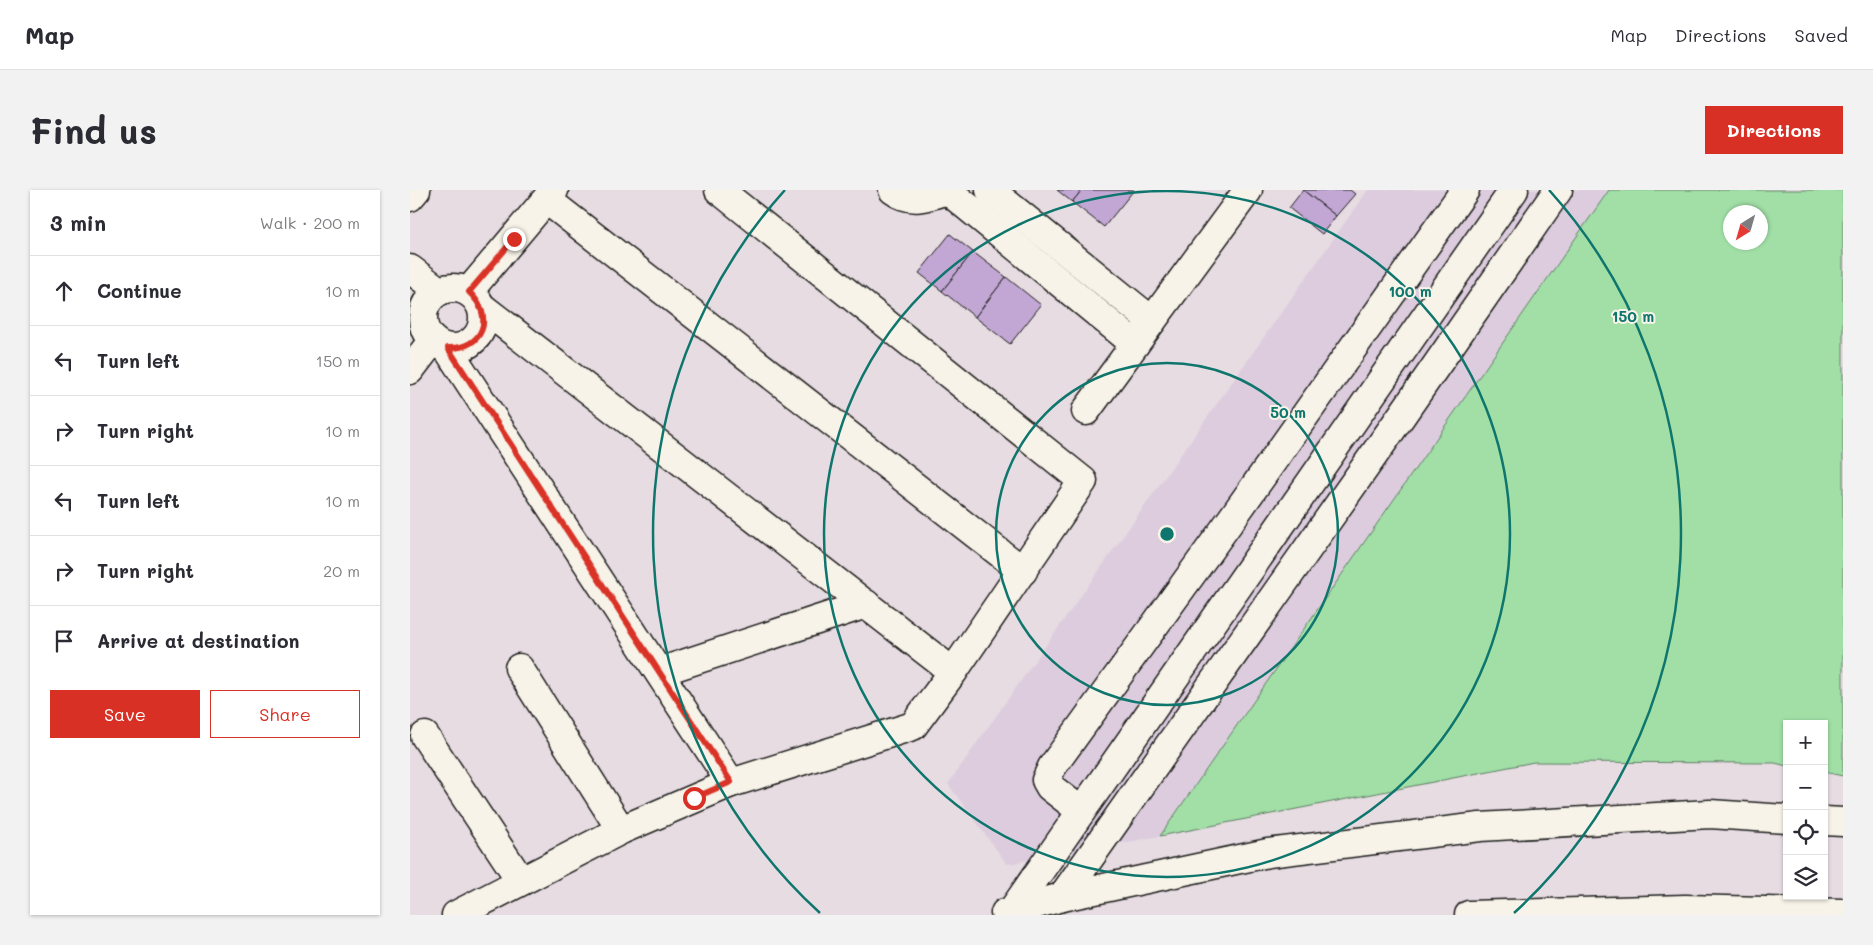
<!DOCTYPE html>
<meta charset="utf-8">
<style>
body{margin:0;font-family:Mali,sans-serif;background:#f2f2f3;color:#2b2b33}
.controls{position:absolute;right:15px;bottom:15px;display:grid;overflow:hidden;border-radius:0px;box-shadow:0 1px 4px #0004}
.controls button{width:45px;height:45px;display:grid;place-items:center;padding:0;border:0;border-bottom:1px solid #e1e1e2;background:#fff;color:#2b2b33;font:25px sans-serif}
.compass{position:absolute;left:1313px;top:15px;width:45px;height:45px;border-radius:50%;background:#fff;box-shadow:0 1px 4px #0004;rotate:217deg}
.stop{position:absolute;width:15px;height:15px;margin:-11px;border:4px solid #d93025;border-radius:50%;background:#fff}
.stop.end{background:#d93025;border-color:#fff;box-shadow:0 1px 5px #0008}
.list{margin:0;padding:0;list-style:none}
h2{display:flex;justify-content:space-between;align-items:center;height:65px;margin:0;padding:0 20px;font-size:21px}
h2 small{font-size:16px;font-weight:400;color:#7c7c81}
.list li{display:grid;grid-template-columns:32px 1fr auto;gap:15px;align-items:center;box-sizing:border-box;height:70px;padding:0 20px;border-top:1px solid #e1e1e2}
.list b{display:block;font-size:19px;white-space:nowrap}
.list em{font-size:16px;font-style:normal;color:#7c7c81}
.actions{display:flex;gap:10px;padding:15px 20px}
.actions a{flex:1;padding:11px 0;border:1px solid #d93025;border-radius:0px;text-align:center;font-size:18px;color:#d93025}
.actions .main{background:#d93025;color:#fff}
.icon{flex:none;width:28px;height:28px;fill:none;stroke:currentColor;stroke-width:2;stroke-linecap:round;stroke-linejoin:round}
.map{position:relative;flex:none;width:1433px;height:725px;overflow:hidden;border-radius:0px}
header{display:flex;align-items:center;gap:30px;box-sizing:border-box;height:70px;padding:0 25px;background:#fff;border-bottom:1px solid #e1e1e2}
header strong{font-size:24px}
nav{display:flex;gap:28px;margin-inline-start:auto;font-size:18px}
.intro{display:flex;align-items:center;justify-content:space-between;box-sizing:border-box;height:120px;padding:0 30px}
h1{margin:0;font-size:35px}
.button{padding:12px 22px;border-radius:0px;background:#d93025;color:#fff;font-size:18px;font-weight:700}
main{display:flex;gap:30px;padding:0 30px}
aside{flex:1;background:#fff;border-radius:0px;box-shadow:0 1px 4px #0004}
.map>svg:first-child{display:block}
.built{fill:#dcccde}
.grass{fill:#a1dfa7;stroke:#5e7e62;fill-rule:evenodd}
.building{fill:#c2a7d4;stroke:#1c1c1c}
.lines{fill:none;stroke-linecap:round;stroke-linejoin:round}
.minor-casing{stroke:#1c1c1c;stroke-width:31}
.minor{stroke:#f7f3e8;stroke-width:28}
.route{stroke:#d93025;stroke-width:6}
.ring{fill:none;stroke:#0f766e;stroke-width:2.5}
.centre{fill:#0f766e;stroke:#f7f3e8;stroke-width:2.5}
.ring-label{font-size:15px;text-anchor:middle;font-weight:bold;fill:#0f766e;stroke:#f7f3e8;stroke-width:4;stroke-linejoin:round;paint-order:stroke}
</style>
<header>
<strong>Map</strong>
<nav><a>Map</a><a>Directions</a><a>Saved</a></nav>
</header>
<div class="intro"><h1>Find us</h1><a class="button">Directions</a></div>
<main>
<aside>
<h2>3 min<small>Walk · 200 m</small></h2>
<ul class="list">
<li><svg class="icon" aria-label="ahead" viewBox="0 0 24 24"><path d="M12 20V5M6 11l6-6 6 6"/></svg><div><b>Continue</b></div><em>10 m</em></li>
<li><svg class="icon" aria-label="left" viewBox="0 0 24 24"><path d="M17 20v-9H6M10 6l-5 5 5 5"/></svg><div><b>Turn left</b></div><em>150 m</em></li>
<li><svg class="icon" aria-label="right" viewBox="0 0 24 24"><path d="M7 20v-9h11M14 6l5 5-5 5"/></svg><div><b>Turn right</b></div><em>10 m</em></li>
<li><svg class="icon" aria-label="left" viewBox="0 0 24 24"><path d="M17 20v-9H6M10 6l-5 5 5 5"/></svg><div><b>Turn left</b></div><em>10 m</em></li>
<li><svg class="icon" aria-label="right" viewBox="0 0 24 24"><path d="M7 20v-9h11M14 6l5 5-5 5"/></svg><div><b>Turn right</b></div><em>20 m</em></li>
<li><svg class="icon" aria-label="arrive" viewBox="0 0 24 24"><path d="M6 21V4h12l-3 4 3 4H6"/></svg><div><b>Arrive at destination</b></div></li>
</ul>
<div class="actions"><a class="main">Save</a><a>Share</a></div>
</aside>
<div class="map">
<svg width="1433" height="725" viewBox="0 0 1433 725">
<rect width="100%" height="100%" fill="#e7dce2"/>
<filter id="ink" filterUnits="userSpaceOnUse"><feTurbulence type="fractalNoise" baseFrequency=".02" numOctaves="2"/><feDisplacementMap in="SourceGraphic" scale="10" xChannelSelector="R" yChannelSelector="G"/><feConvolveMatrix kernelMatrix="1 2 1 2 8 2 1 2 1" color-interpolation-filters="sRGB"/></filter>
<g filter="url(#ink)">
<path class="built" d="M958 0H1199L750 646 597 674 538 594Z"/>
<path class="grass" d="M1199 0H1433V586L1414 582V534H1377V576L1365 573 1124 572 750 646ZM1320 22H1350V52H1320Z"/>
<g class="building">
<path d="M647 0H672L662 12Z"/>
<path d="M672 0H724L694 37 662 12Z"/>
<path d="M893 0H940L945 4 926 26Z"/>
<path d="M893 0 926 26 912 44 879 18Z"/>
<path d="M540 44 563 62 532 101 509 83Z"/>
<path d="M563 62 596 87 565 127 532 101Z"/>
<path d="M596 87 631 115 600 154 565 127Z"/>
</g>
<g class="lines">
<defs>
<g id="minor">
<path d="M309 0 673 291 543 482"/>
<path d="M483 0C500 13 518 7 536 0"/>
<path d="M537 0 725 154"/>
<path d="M580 0 742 131"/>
<path d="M0 7 6 0"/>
<path d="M137 10 613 381"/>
<path d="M0 79 29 101"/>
<circle cx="43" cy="128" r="30"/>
<path d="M59 101 144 0"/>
<path d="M37 158 321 593"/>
<path d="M0 180 23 150"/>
<path d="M676 221 838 0"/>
<path d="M109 478 211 640"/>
<path d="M249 482 456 414"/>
<path d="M15 546 111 691"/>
<path d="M671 621 640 597 636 590 642 577 823 327 1055 0"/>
<path d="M1414 631 1433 632"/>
<path d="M652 707 992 225 1148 0"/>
<path d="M602 721 1104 0"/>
<path d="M595 723 652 707 858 663 1070 637 1300 624 1377 629"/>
<path d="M46 725 211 640 321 593 503 536 543 482 73 118"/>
<path d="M1059 725 1275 719 1433 723"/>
</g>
</defs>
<use href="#minor" class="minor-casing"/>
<use href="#minor" class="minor"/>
</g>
</g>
<g class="lines" filter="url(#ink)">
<path class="route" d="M104 49 59 102C85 126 74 159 38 158L321 592 284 608"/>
</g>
<g class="ring">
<circle cx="757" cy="344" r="171"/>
<circle cx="757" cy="344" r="343"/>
<path d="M410 723A514 514 0 0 1 375 0M1139 0A514 514 0 0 1 1104 723"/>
</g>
<circle cx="757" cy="344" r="8" class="centre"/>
<g class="ring-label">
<text x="1000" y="107">100 m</text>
<text x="1223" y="132">150 m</text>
<text x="878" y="228">50 m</text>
</g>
</svg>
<div class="controls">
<button>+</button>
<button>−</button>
<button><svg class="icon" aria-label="locate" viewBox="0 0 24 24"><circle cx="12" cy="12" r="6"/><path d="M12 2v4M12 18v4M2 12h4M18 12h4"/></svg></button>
<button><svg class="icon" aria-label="layers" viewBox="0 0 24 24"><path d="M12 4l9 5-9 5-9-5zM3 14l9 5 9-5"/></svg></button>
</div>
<svg class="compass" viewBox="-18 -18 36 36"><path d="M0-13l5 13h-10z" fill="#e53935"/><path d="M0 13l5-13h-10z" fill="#7c7c81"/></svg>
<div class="stop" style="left:284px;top:608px"></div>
<div class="stop end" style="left:104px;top:49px"></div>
</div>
</main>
